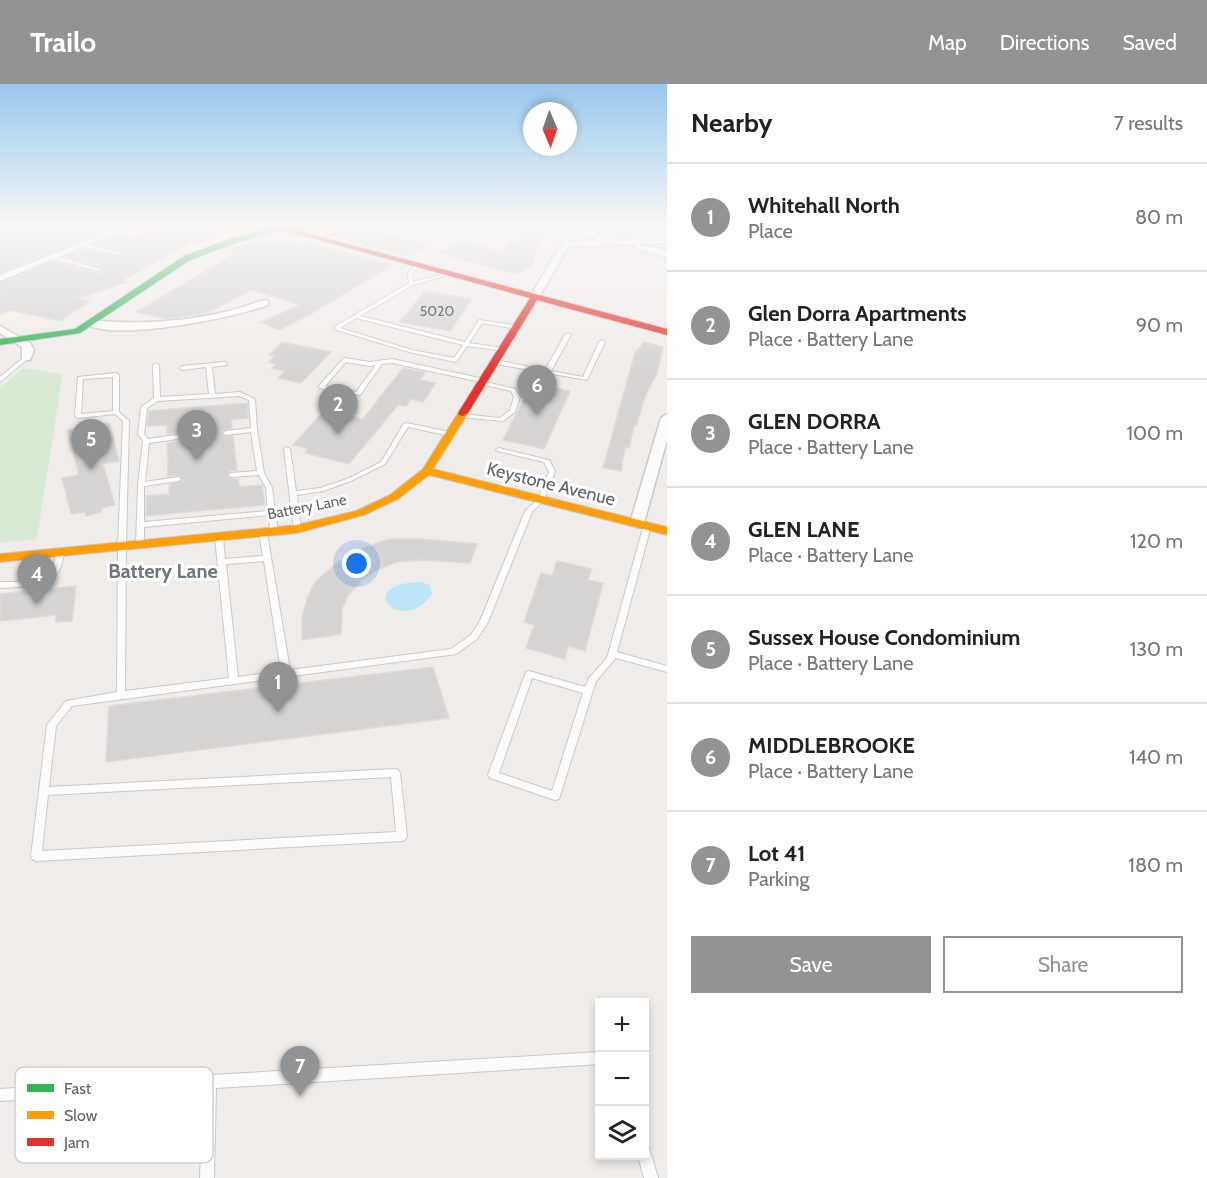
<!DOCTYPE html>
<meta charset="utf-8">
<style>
body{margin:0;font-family:Cabin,sans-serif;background:#f6f6f6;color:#222}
.controls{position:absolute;right:18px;bottom:18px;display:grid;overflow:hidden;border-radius:0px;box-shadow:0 3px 9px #0003}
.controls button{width:54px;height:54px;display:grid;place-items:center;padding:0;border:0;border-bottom:2px solid #e0e0e0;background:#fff;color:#222;font:30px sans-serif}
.compass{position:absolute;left:523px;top:18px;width:54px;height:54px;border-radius:50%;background:#fff;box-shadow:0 3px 9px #0003;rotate:178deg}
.you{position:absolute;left:357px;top:480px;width:21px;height:21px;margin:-15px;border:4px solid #fff;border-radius:50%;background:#1a73e8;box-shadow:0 0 0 9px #1a73e833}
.badge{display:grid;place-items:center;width:39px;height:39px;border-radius:50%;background:#919394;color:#fff;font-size:20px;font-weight:700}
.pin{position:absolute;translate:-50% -50px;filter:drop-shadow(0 2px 3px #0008)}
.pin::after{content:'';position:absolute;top:32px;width:21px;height:18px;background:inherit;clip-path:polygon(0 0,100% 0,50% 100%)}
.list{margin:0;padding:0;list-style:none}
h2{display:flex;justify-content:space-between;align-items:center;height:78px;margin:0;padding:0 24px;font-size:26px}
h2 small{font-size:20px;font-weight:400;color:#767676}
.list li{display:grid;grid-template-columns:39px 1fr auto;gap:18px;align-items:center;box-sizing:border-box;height:108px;padding:0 24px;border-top:2px solid #e0e0e0}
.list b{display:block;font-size:22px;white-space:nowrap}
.list p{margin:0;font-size:20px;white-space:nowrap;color:#767676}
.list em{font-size:20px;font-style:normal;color:#767676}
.actions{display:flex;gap:12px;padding:18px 24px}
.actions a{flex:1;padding:14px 0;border:2px solid #919394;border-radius:0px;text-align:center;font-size:21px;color:#919394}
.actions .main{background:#919394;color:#fff}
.icon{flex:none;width:33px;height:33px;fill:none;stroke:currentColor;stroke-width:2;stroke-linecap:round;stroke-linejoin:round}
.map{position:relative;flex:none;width:667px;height:1094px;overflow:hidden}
header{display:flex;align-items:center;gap:36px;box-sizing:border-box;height:84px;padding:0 30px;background:#919394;color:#fff}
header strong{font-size:28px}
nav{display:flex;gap:33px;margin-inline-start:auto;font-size:21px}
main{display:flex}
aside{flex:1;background:#fff}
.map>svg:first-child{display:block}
.commercial{fill:#f8f0e2}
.green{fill:#d9ead4}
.water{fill:#bde6f8}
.building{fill:#d6d4d3;stroke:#dedbd8;stroke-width:1.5}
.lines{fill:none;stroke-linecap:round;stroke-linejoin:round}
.lane-casing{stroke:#cac9ca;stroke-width:2}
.street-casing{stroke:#cac9ca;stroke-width:3}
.fast-casing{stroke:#cac9ca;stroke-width:2}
.slow-casing{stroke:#cac9ca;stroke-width:2}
.jam-casing{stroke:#cac9ca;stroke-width:2}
.lane{fill:#fdfcfc;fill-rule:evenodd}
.street{fill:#fdfcfc;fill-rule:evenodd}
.fast{fill:#30b455;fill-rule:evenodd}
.slow{fill:#ff9f0a;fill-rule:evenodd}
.jam{fill:#e5322d;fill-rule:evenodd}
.labels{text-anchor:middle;stroke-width:6;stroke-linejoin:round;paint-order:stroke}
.far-number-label{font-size:14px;fill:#7d8083}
.far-street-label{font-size:15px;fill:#5e6367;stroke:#fff}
.street-label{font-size:18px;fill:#5e6367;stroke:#fff}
.neighbourhood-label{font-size:20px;font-weight:bold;fill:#6f7579;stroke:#fff}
.key{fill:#fff;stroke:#cfd0d1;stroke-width:1.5}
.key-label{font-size:16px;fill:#5e6367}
</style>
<header>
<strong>Trailo</strong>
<nav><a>Map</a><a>Directions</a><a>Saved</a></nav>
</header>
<main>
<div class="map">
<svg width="667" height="1094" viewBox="0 0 667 1094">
<rect width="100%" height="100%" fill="#efece9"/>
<path class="commercial" d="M145 140H243L256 146 194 170 161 161 13 237 0 234V199Z"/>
<g class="green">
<path d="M446 140H495L482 157 432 145Z"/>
<path d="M23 284 61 290V300L37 455 0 459V304Z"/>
</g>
<path class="water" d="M421 498 430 501 432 510C401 554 351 499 421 498Z"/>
<g class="building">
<path d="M0 140H86L106 146 0 189Z"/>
<path d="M167 140H239L199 159 194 158 123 196 127 198 78 214 90 217 60 237 10 226 0 231V199L54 177 99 189 102 186 101 183 65 173 84 165 122 173 125 170 123 167 95 161 120 150 133 154Z"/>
<path d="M336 140H349L429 161 409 172 322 149Z"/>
<path d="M528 145 543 148 532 180 518 190 437 169 461 156 504 168 509 156 519 157Z"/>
<path d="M259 157H287L301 161 306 158 393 181 318 225V226L279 246 261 238 300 221 252 206 207 229 166 235 136 228 234 170 229 168 237 162Z"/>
<path d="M425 207 472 215 450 247 400 238Z"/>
<path d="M282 258 331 268 301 299 278 294 285 287 272 284 277 280 269 278 275 272 269 271Z"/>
<path d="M644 258 663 263 657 289 646 310 636 342 634 341 629 364 625 363 621 387 603 384 635 269Z"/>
<path d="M403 284 425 288 420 296 436 299 423 318 411 315 406 322 398 321 349 380 305 369 308 365 293 361 322 329 338 333 341 330 363 335Z"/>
<path d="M532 299 570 307 544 365 503 356Z"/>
<path d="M247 319 248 334 231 336 232 344 221 348 225 353 233 352 237 386 230 387 226 392 231 395H238L239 403 262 401 265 421 146 432V412L169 410V401L183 396 179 391 168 392 167 359 178 357 182 352 177 349 167 350V341L147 342 149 327Z"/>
<path d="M109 339 119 377 103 380 115 421 101 424 102 428 86 432 85 428 71 430 62 394 79 391 67 346Z"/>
<path d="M389 455H422L477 460 470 479 421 476 397 478 379 485 363 495 349 510 342 525 341 550 302 556V533L308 512 316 497 337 479 363 464Z"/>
<path d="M557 477 592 485 588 496 603 499 585 567 568 562 565 575 526 564 534 541 524 538 541 489 552 492Z"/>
<path d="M76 502 72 537 56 538V531L0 537V510Z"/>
<path d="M433 583 449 634 106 678 109 622Z"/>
</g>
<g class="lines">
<defs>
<g id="lane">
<path d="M82 160 123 169V170L121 171 80 162V160Z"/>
<path d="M53 172 100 185V186L98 187 51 174V173Z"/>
<path d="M416 180 420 181 412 189 413 198 449 189 451 190 413 201 360 232 465 258 479 236 520 242V244L518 245 482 239 469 259 503 264 506 266 505 267 467 262 457 277 455 278 409 268 334 245V243L409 199 408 189ZM356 234 463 261 454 274 412 266 340 244Z"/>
<path d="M568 249 571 251 551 287 583 293 599 258 602 256 605 258 587 296 496 280 493 278 496 276 545 286 565 251Z"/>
<path d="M24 273 29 274 0 298V293Z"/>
<path d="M345 274 370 278 392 275 484 295 486 296V298L515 305 520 313 515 328 503 337 460 333 459 332 462 330 500 334 510 326 514 313 511 307 481 300V298L392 279 382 280 360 311 319 304V302L343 275ZM346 278 370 282 376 281 356 308 325 302Z"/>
<path d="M225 278 227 279V281L212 283 215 310 240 308 255 315 257 346 264 389 272 404 278 448 274 450 270 448 269 431 144 443V460L140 462H137L136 460 138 401 143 357 138 350 141 323 154 314 153 281 156 279 159 281 160 313 209 310 206 283 182 286 179 284 182 282ZM239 312 249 316 251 344 226 347 223 349 226 351 251 348 257 387 231 389 228 391 231 393 259 391 266 404 268 427 144 438V402L178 397 181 395 178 393 145 398 149 359 177 355 180 353 177 351 148 355 144 350 147 324 158 317Z"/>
<path d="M116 289 119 291V328L129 337 126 462 125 607 229 594 215 453 219 451 223 453 225 475 263 472 259 449 263 447 267 449 290 586 451 565 471 551 480 537 525 427 538 415 549 388 544 378 497 367 496 366 499 364 549 376 550 377 555 388 544 416 532 428 488 538 477 555 456 570 72 622 56 642 49 703 395 685 398 686 400 689 407 752 406 755 402 757 36 777 32 775 31 772 47 641 66 617 117 608 118 462 123 337 115 330 78 334 75 332 78 293ZM113 293V327L81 330 83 295ZM264 477 281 587 238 593 226 480ZM391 693 396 748 42 767 48 711Z"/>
<path d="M406 339 450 348 453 350 450 352 408 343 385 380 351 397 323 407 297 411 301 445 297 447H294L284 365 285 364 287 363 290 365 296 407 320 404 347 395 381 378 403 341Z"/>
<path d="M644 440H650L651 442 617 568 667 582V588L616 574 596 597 559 715 555 716 490 694 488 691 526 588 529 587 585 603 589 594 607 574ZM532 594 583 609 552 707 499 689Z"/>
<path d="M57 466H60L64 468C63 474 62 481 59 487 49 503 17 503 0 504V498C14 498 43 499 52 485 55 480 55 472 57 466Z"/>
<path d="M600 968V980L216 1004 214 1094H200L203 1005 0 1017V1005L205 992 210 990 214 991Z"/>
<path d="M644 1061 649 1063 658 1094H644L638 1072H644Z"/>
</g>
<g id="street">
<path d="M128 140H139L0 197V191Z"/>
<path d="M574 140 605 152 606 155 667 153V159L568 163 538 215H532L530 213 566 152H572L571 158 598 155 573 144Z"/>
<path d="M639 160 667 167V173L636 165 635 163Z"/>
<path d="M265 216 268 217V221C237 233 111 259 85 239L90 236C136 241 184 238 229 227 242 224 253 219 265 216Z"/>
<path d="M0 242 30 259 34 266 30 276H22V263L0 249Z"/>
<path d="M667 330V356L644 439 637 443 632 442 630 439 661 334Z"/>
</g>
<path id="fast" d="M289 140H300L236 159 190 176 80 249 0 261V255L75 245 184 172 230 155Z"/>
<path id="slow" d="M463 326 468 329 433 385 667 443V451L429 391 398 415 364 431 297 449 0 478V470L297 441 356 427 390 411 423 385 458 329Z"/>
<path id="jam" d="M261 140H272L667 245V251L537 216 468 329 463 332 459 331 458 329 530 214Z"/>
</defs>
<use href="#lane" class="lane-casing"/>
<use href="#street" class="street-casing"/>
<use href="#fast" class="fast-casing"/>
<use href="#slow" class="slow-casing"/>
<use href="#jam" class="jam-casing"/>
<use href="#lane" class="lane"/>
<use href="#street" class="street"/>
<use href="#fast" class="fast"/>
<use href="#slow" class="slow"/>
<use href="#jam" class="jam"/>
</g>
<linearGradient id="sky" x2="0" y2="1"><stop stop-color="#97c8ee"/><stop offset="0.48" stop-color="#f8f6f5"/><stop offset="1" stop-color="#f8f6f5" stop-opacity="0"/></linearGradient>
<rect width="667" height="293" fill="url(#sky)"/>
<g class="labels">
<g class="far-number-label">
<text x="437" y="232">5020</text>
</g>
<g class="far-street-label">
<text transform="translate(307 423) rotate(-11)" y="5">Battery Lane</text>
</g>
<g class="street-label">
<text transform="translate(551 400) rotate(14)" y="6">Keystone Avenue</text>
</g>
<g class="neighbourhood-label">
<text x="163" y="494">Battery Lane</text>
</g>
</g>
<rect x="15" y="983" width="198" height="96" rx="9" class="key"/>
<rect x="27" y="1000" width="27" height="8" fill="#30b455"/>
<rect x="27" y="1027" width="27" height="8" fill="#ff9f0a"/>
<rect x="27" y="1054" width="27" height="8" fill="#e5322d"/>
<g class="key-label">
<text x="64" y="1010">Fast</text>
<text x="64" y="1037">Slow</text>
<text x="64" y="1064">Jam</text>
</g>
</svg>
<div class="controls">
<button>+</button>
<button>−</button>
<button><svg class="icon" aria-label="layers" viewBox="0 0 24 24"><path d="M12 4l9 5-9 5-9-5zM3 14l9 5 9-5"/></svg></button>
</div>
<svg class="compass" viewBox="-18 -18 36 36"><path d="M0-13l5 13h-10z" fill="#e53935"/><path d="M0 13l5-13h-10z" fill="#767676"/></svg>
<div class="you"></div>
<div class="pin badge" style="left:278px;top:628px">1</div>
<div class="pin badge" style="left:338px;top:350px">2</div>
<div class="pin badge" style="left:197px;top:376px">3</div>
<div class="pin badge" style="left:37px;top:520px">4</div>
<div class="pin badge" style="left:91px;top:385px">5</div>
<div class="pin badge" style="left:537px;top:331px">6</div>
<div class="pin badge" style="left:300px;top:1012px">7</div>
</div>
<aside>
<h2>Nearby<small>7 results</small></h2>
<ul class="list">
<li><span class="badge">1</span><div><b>Whitehall North</b><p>Place</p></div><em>80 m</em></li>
<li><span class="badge">2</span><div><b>Glen Dorra Apartments</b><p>Place · Battery Lane</p></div><em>90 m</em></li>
<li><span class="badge">3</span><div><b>GLEN DORRA</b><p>Place · Battery Lane</p></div><em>100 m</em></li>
<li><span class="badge">4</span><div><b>GLEN LANE</b><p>Place · Battery Lane</p></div><em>120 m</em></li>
<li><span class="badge">5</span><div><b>Sussex House Condominium</b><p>Place · Battery Lane</p></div><em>130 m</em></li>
<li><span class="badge">6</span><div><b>MIDDLEBROOKE</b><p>Place · Battery Lane</p></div><em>140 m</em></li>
<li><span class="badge">7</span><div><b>Lot 41</b><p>Parking</p></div><em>180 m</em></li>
</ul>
<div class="actions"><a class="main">Save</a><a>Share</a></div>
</aside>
</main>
